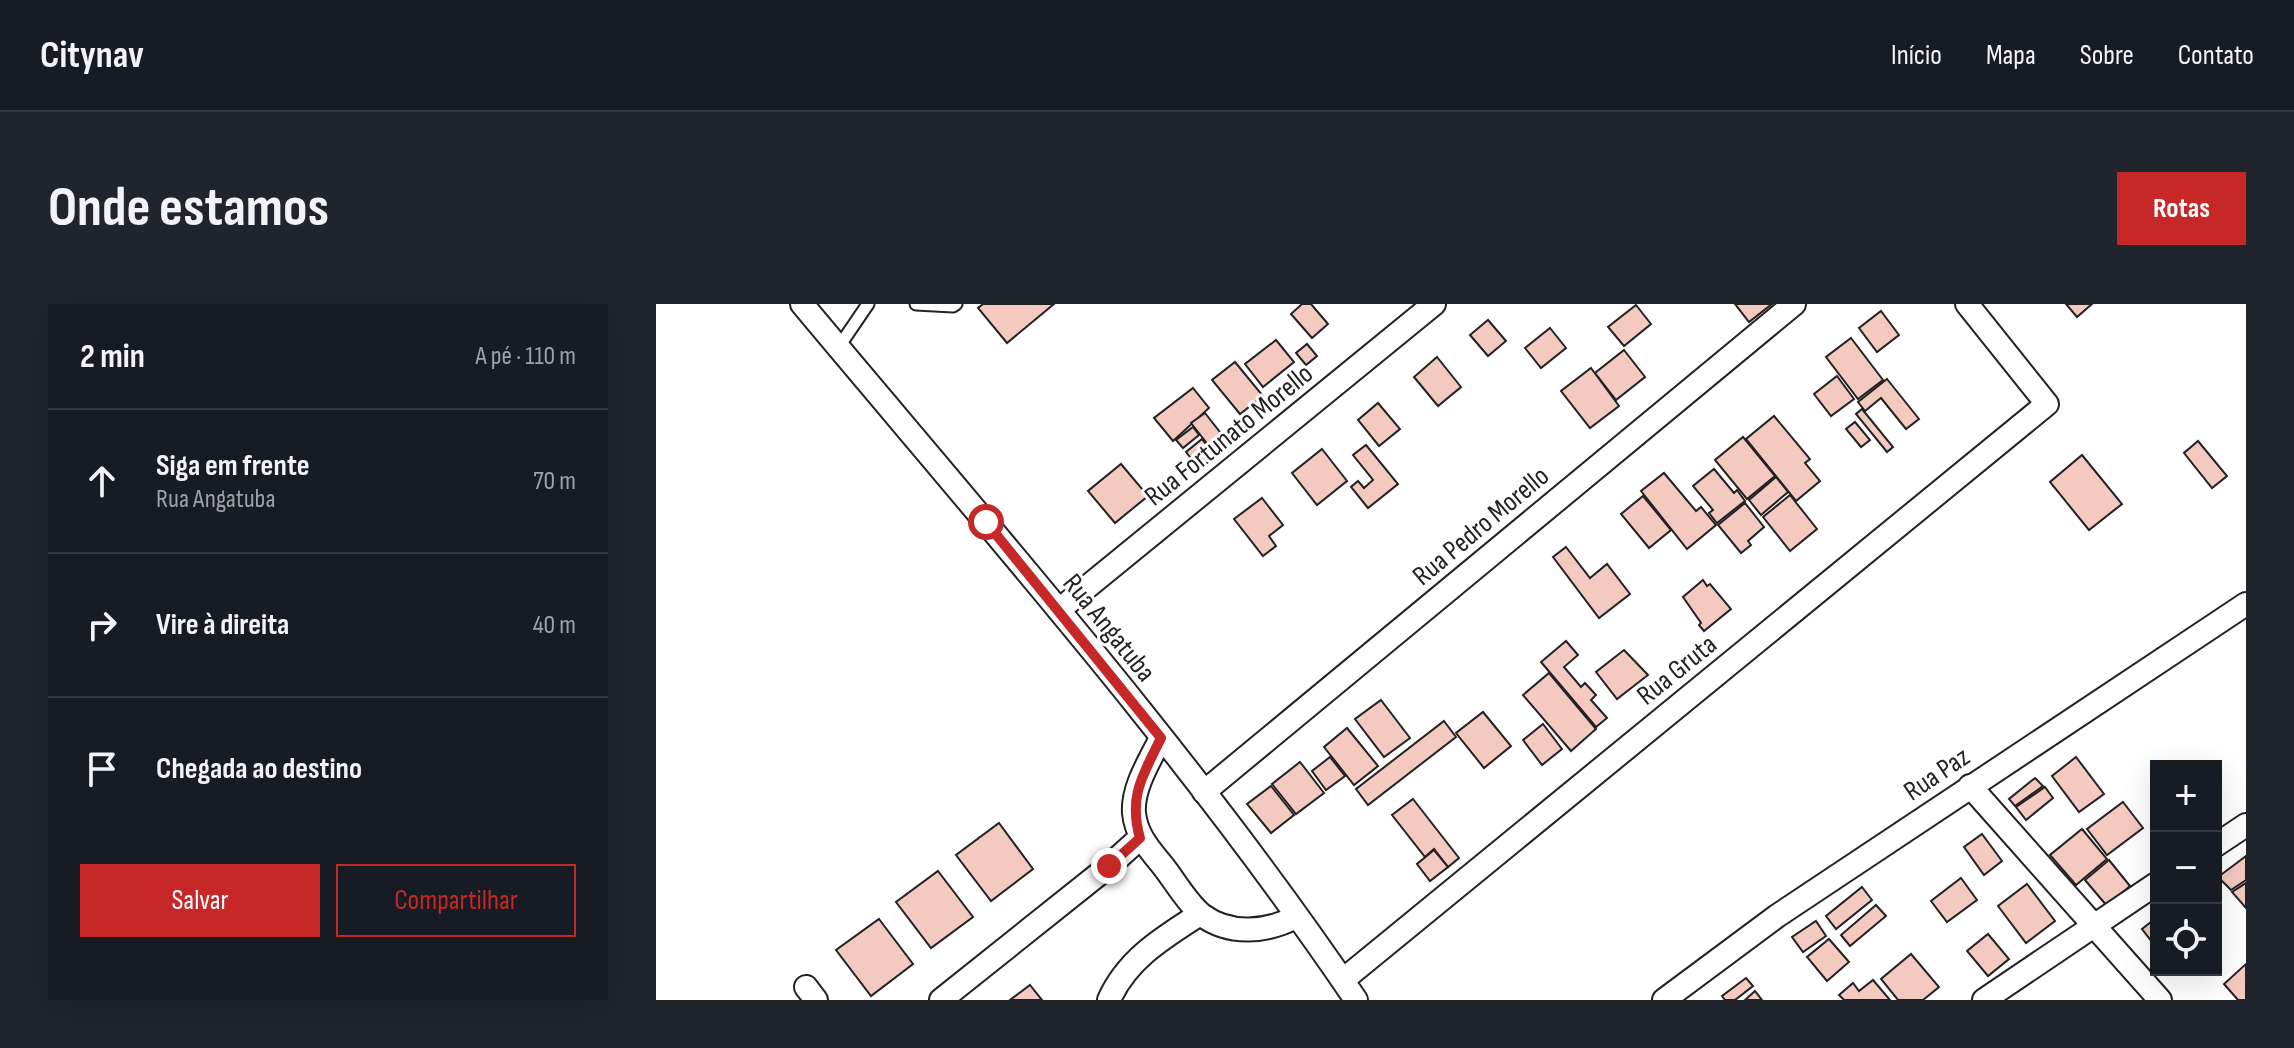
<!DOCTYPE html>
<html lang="pt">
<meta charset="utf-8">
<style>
body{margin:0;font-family:"Sofia Sans Condensed",sans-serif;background:#20242c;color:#f1f3f6}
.controls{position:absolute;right:24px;bottom:24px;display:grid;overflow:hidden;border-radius:0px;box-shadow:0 8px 32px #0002}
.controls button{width:72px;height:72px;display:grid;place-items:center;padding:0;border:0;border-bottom:2px solid #363941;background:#171b24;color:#f1f3f6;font:40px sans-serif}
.stop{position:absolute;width:24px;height:24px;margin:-18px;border:6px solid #c62828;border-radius:50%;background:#fff}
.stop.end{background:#c62828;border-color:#fff;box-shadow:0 2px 8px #0008}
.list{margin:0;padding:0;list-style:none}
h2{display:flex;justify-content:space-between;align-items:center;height:104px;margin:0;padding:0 32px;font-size:34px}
h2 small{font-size:26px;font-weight:400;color:#9ea1a6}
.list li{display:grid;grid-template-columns:52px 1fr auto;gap:24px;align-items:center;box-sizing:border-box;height:144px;padding:0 32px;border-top:2px solid #363941}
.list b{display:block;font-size:30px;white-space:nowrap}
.list p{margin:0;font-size:26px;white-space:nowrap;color:#9ea1a6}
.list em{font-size:26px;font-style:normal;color:#9ea1a6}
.actions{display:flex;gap:16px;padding:24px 32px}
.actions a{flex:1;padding:18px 0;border:2px solid #c62828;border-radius:0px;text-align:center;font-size:28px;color:#c62828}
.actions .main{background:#c62828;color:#fff}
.icon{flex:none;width:44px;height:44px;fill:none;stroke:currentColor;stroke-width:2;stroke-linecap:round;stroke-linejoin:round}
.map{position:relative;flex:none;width:1590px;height:696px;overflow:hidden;border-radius:0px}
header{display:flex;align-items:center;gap:48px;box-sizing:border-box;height:112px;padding:0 40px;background:#171b24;border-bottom:2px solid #363941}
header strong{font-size:38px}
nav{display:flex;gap:44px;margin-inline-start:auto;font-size:28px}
.intro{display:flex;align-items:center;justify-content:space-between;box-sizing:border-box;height:192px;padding:0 48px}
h1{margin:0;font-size:56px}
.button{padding:20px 36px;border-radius:0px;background:#c62828;color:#fff;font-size:28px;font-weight:700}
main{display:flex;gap:48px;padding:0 48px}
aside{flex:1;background:#171b24;border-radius:0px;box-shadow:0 8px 32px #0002}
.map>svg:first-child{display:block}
.building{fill:#f3c9c0;stroke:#222;stroke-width:2}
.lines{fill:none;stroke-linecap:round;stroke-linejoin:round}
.service-casing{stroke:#222;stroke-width:15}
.minor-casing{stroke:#222;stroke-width:26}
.service{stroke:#fff;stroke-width:11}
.minor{stroke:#fff;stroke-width:22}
.route{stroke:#c62828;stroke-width:10}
.labels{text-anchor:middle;stroke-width:6;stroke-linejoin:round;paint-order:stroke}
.street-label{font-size:28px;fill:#222;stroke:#fff}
</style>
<header>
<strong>Citynav</strong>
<nav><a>Início</a><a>Mapa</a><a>Sobre</a><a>Contato</a></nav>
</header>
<div class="intro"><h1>Onde estamos</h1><a class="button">Rotas</a></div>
<main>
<aside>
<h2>2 min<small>A pé · 110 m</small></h2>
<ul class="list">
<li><svg class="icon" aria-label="ahead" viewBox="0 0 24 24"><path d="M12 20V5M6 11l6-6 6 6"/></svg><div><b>Siga em frente</b><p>Rua Angatuba</p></div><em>70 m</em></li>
<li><svg class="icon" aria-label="right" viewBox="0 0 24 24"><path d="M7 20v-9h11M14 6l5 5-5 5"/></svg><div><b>Vire à direita</b></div><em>40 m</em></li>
<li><svg class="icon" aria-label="arrive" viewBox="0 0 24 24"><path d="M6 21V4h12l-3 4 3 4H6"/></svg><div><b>Chegada ao destino</b></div></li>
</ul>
<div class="actions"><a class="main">Salvar</a><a>Compartilhar</a></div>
</aside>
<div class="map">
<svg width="1590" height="696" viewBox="0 0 1590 696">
<rect width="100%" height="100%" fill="#fff"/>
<g class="building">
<path d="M327 0H398L351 39 322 4Z"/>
<path d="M646 0H655L672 20 656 34 635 10Z"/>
<path d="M1079 0H1116L1093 18Z"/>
<path d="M1410 0H1436L1421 13Z"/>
<path d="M980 1 995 20 968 42 952 23Z"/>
<path d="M1225 7 1243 31 1221 48 1203 24Z"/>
<path d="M832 16 850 37 832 52 814 31Z"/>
<path d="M894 24 910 44 885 64 869 44Z"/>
<path d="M1195 34 1227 76 1202 95 1170 53Z"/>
<path d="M620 36 638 58 607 83 589 60Z"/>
<path d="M651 40 661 52 650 61 640 49Z"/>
<path d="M968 46 989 73 960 96 939 69Z"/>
<path d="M781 53 805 83 782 102 758 73Z"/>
<path d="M579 58 607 92 584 110 556 76Z"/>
<path d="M935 64 963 102 934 124 905 87Z"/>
<path d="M1181 72 1198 95 1175 112 1158 90Z"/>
<path d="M1231 75 1263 115 1250 125 1225 94 1209 107 1202 98Z"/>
<path d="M537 84 553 104 517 137 498 114Z"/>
<path d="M722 99 744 125 723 142 702 116Z"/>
<path d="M1206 105 1237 143 1231 148 1200 110Z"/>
<path d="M549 109 567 132 553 142 535 119Z"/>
<path d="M1118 112 1154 155 1149 159 1164 177 1140 197 1090 135Z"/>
<path d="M1199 118 1214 136 1205 143 1190 125Z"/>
<path d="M537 123 543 131 527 144 520 136Z"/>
<path d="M1087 133 1119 172 1091 195 1059 156Z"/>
<path d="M546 135 560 152 543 165 530 148Z"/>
<path d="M1542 137 1571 172 1556 184 1528 149Z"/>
<path d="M710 141 742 180 712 204 695 183 702 177 708 184 717 176 697 151Z"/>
<path d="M666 145 691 177 661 201 636 169Z"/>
<path d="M1426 151 1466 200 1433 226 1394 178Z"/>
<path d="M465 160 492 192 459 219 432 187Z"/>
<path d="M1058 165 1078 189 1081 186 1089 197 1061 219 1053 209 1057 206 1037 182Z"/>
<path d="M1008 169 1040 207 1045 203 1060 221 1031 245 985 187Z"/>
<path d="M1120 173 1132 188 1105 211 1093 196Z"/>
<path d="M1134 191 1161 225 1134 247 1107 213Z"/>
<path d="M987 192 1015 226 993 244 965 210Z"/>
<path d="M606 194 627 221 613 232 620 242 607 252 578 215Z"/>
<path d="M1089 199 1108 223 1092 237 1095 241 1085 249 1062 221Z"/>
<path d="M910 243 934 274 951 260 974 290 943 314 897 253Z"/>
<path d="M1047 276 1051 282 1054 280 1075 305 1048 327 1043 321 1045 319 1027 293Z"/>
<path d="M910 337 922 351 908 363 925 383 929 379 940 391 935 396 951 414 940 423 885 358Z"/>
<path d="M968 346 992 371 961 395 940 368Z"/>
<path d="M893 369 940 425 915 447 867 391Z"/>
<path d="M725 396 754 434 728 453 699 415Z"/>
<path d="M827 408 855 442 828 464 800 429Z"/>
<path d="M788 417 800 433 712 501 700 485Z"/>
<path d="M887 420 906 445 886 461 867 436Z"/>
<path d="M691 424 722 462 698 481 668 443Z"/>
<path d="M674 453 689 472 670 486 656 467Z"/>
<path d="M1420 453 1448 490 1423 508 1396 472Z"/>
<path d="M644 458 668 489 640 510 616 480Z"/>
<path d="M1379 474 1387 482 1359 502 1353 495Z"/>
<path d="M615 482 638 511 615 529 591 500Z"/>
<path d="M1389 483 1397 494 1370 516 1360 503Z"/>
<path d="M757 495 803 554 792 563 778 545 769 553 736 511Z"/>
<path d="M1467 498 1487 524 1451 551 1431 525Z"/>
<path d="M343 519 377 565 335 597 300 551Z"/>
<path d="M1426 525 1451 555 1420 581 1394 551Z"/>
<path d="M1326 530 1346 557 1328 571 1308 543Z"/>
<path d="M778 546 792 563 774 577 761 560Z"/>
<path d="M1590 552V576L1575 586 1562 573Z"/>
<path d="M1453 556 1474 582 1451 602 1429 576Z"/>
<path d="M282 567 317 613 275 644 240 598Z"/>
<path d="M1305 574 1321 596 1291 618 1275 597Z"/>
<path d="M1590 579V604L1576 588Z"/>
<path d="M1371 580 1399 617 1370 639 1342 602Z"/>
<path d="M1206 583 1216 596 1180 625 1170 612Z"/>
<path d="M1220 601 1230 612 1194 642 1185 631Z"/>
<path d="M1500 614V635L1496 638 1486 625Z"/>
<path d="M223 615 257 660 215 692 180 646Z"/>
<path d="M1160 617 1170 632 1147 648 1136 633Z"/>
<path d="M1332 630 1353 655 1332 672 1311 647Z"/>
<path d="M1173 635 1193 658 1171 677 1151 653Z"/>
<path d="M1255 650 1283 683 1267 696H1242L1225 675Z"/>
<path d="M1590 660V696H1582L1568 680Z"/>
<path d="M1090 674 1097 682 1079 696H1069L1066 692Z"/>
<path d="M1217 676 1234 696H1188L1183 691 1197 679 1203 687Z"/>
<path d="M374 681 386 696H354Z"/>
<path d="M1099 687 1106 696H1089Z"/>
</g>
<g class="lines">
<defs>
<g id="service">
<path d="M260 0 297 2 300 0"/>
<path d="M182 44 212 0"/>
</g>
<g id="minor">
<path d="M146 0C335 226 534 451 700 696"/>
<path d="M403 306 778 0"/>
<path d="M505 434C494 456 476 484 478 509 480 531 494 546 507 562 519 577 531 599 546 611 574 632 611 628 640 613"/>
<path d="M1314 482 1504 696"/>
<path d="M548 488 1138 0"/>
<path d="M1560 541 1590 521"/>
<path d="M687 676 1391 100 1311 0"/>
<path d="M150 683 160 696"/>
<path d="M285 696 453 562 484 534"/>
<path d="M453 696C471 655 508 633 544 610"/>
<path d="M1008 696 1121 612 1590 300"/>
<path d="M1328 696 1500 580"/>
</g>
</defs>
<use href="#service" class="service-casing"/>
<use href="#minor" class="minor-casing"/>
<use href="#service" class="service"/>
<use href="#minor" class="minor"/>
</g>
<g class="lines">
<path class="route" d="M330 218 505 434C487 471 472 492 484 534L453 562"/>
</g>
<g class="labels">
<g class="street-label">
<text transform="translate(572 130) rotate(-39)" y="10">Rua Fortunato Morello</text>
<text transform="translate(824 221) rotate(-40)" y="10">Rua Pedro Morello</text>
<text transform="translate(454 323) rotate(51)" y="10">Rua Angatuba</text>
<text transform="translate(1020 365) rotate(-39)" y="10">Rua Gruta</text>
<text transform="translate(1280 469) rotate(-34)" y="10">Rua Paz</text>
</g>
</g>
</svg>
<div class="controls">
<button>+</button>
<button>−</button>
<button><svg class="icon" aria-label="locate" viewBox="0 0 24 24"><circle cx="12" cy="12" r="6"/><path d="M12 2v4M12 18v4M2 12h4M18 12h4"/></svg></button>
</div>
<div class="stop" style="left:330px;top:218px"></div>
<div class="stop end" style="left:453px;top:562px"></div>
</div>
</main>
